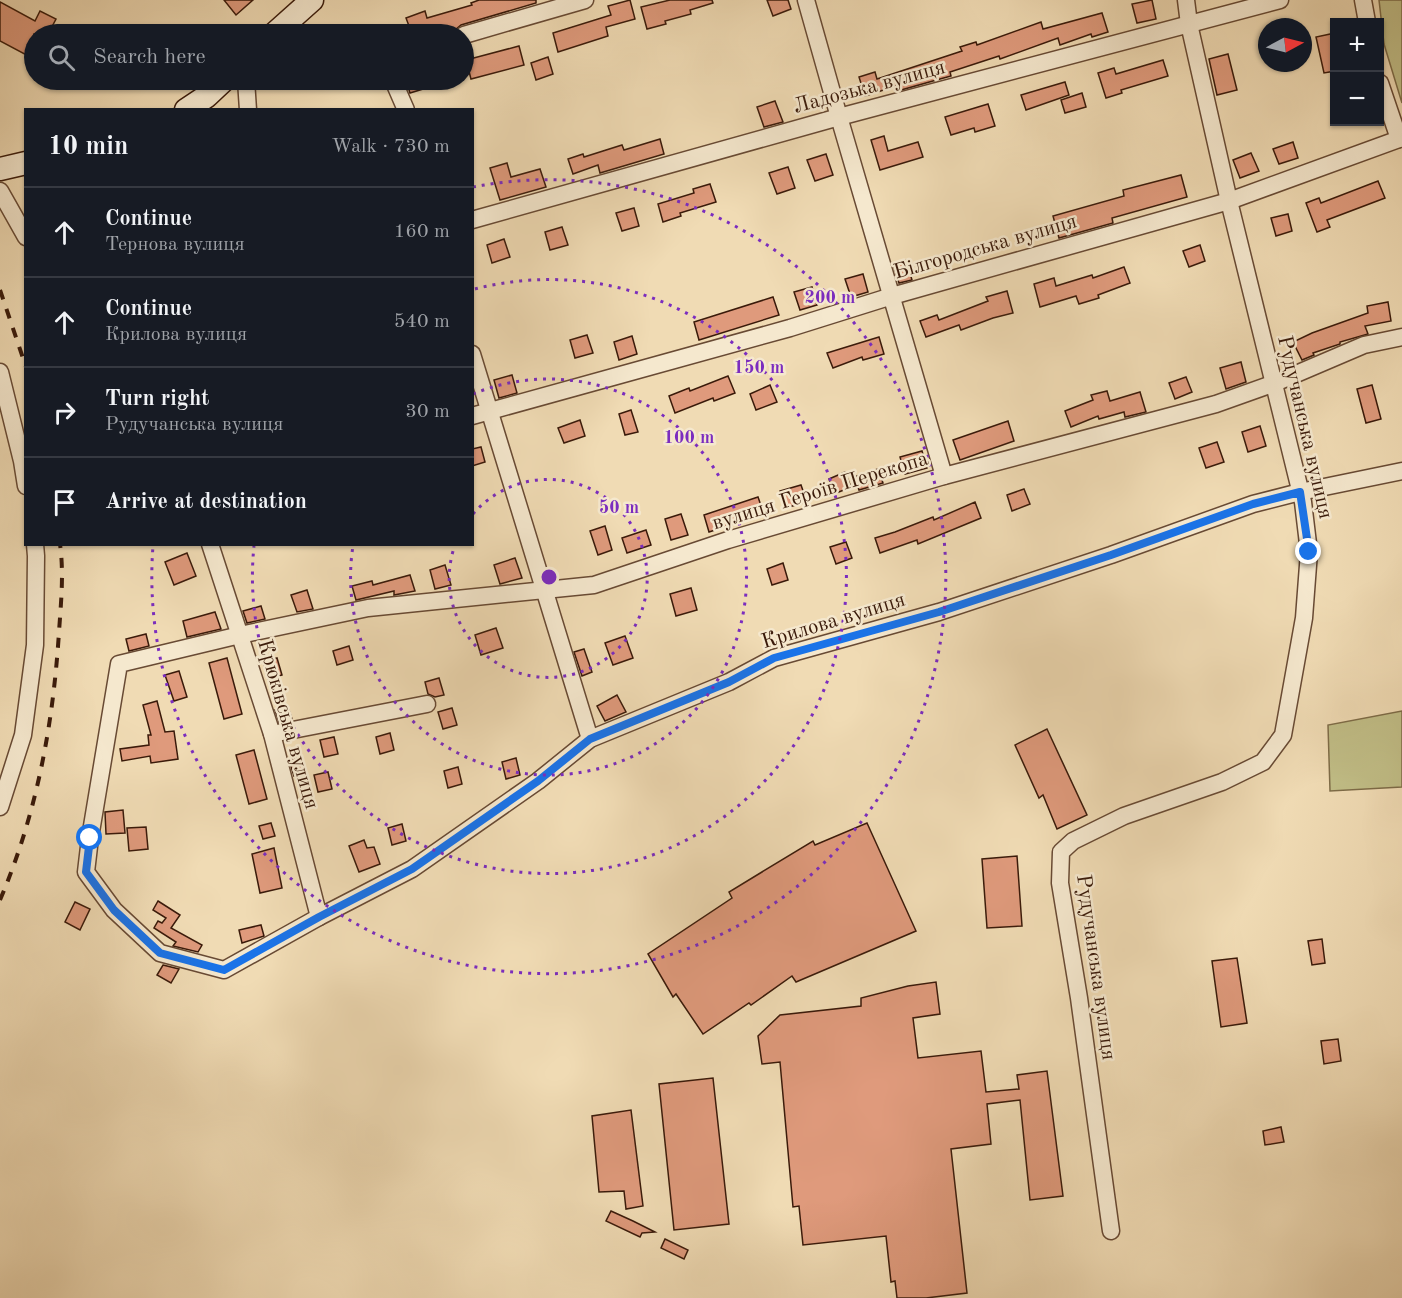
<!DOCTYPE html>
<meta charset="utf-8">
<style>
body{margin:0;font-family:"Old Standard TT",serif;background:#242831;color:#f1f3f6}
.controls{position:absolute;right:18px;top:18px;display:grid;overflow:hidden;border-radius:0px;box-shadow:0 2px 4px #0004}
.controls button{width:54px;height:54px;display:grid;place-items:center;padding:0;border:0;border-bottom:2px solid #363941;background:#171b24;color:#f1f3f6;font:30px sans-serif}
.compass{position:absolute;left:1258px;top:18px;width:54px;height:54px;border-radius:50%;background:#171b24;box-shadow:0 2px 4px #0004;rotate:83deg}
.stop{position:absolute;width:18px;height:18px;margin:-14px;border:4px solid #1a73e8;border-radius:50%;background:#fff}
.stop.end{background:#1a73e8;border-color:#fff;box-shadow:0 2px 6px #0008}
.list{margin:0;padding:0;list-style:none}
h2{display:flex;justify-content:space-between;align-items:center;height:78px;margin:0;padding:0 24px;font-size:26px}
h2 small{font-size:20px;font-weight:400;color:#9ea1a6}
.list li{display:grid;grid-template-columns:39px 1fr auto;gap:18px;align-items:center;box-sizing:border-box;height:90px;padding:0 24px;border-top:2px solid #363941}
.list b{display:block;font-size:22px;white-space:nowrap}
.list p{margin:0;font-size:20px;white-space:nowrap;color:#9ea1a6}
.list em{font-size:20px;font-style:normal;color:#9ea1a6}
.icon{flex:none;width:33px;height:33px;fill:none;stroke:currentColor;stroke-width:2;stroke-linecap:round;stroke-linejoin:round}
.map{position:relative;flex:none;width:1402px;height:1298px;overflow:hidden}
.search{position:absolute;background:#171b24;box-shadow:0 2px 4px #0004;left:24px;top:24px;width:450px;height:66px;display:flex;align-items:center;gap:15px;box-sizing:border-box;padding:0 21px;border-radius:33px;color:#9ea1a6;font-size:22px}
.panel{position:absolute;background:#171b24;box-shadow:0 2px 4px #0004;left:24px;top:108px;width:450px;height:438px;border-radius:0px}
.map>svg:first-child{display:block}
.green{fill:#c1be87;stroke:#7e6c48;stroke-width:1.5}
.building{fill:#df9a7c;stroke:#3a1a0a;stroke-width:1.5}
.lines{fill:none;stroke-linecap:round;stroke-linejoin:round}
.street-casing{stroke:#684a34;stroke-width:19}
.secondary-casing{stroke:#3a1a0a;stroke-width:25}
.street{stroke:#f5e8ce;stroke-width:16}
.secondary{stroke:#f5e8ce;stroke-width:22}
.rail{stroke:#3a1a0a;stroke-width:4;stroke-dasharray:10 10;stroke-linecap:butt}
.route{stroke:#1a73e8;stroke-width:8}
.ring{fill:none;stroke:#7b2cbf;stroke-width:3;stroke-dasharray:3 6}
.labels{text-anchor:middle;stroke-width:5;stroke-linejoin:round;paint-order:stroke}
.street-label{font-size:21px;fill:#3a1a0a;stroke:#f5e8ce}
.centre{fill:#7b2cbf;stroke:#f5e8ce;stroke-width:3}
.ring-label{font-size:18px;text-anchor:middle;font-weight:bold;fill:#7b2cbf;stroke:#f5e8ce;stroke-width:5;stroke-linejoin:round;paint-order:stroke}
</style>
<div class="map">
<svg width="1402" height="1298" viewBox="0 0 1402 1298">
<rect width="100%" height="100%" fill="#f0dbb4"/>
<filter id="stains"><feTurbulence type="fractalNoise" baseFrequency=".00333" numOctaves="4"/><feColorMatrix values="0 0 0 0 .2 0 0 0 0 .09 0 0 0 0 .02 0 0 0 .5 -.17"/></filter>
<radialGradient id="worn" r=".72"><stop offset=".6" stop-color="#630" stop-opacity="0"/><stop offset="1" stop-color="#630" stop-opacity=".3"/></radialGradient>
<g class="green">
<path d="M1379 0H1402V103L1384 44Z"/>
<path d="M1402 711V787L1330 791 1328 725Z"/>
</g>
<g class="building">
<path d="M224 0H253L236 15Z"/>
<path d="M479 0H536V3L461 25 455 30 445 33 443 28 426 34H412L406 18 425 11 427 18 472 5 471 3Z"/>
<path d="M630 0 635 19 606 27 608 36 558 52 553 33 611 15 608 6Z"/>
<path d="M670 0H712L713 3 690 10 691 14 665 21 666 24 647 29 641 7Z"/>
<path d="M767 0H788L791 9 773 16Z"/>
<path d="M1152 0 1156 19 1137 23 1132 4Z"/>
<path d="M0 2 35 21 40 11 56 19 48 34H34V59L0 41Z"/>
<path d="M1102 13 1108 32 1092 37 1091 34 1060 45 1058 38 1000 59 999 56 950 72 951 76 940 79 901 90 899 85 865 96 859 77 875 72 877 79 962 51 960 47 976 42 977 45 1041 22 1043 29Z"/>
<path d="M1335 33V71L1324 73 1316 37Z"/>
<path d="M519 46 524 65 471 79 466 60Z"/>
<path d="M1228 54 1237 90 1217 95 1209 59Z"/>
<path d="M548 57 553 74 536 80 531 63Z"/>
<path d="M1163 60 1168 76 1121 90 1122 93 1106 98 1098 73 1114 68 1116 74Z"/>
<path d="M406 80H445L446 82 410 93Z"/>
<path d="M1065 82 1069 95 1026 110 1021 95Z"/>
<path d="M1082 93 1086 107 1065 113 1061 100Z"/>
<path d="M775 101 783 122 764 127 757 107Z"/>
<path d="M988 104 995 126 975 132 974 128 951 135 945 117Z"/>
<path d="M884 136 888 151 918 142 923 157 880 170 871 140Z"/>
<path d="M660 139 664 154 600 173 598 165 573 174 568 159 583 154 584 157 622 145 624 150Z"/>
<path d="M1293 142 1298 158 1279 164 1273 149Z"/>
<path d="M1251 153 1259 171 1240 178 1233 160Z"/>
<path d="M826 154 833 175 815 181 807 160Z"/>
<path d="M507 163 511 177 540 169 546 187 500 200 490 168Z"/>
<path d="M788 167 795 188 777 194 769 173Z"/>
<path d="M1181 175 1187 197 1112 218 1113 223 1059 238 1053 216 1124 196 1123 190Z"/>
<path d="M1378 181 1385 198 1327 220 1330 227 1317 232 1306 203 1319 198 1321 203Z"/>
<path d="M710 184 716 202 680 213 681 216 663 222 658 204 694 193 693 189Z"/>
<path d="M634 208 639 226 622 231 616 213Z"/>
<path d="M1288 214 1292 231 1276 236 1271 218Z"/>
<path d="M562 227 568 245 550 250 545 232Z"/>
<path d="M504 239 510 257 492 263 487 245Z"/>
<path d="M1200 245 1205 261 1189 267 1183 251Z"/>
<path d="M906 260 912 280 899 283 893 264Z"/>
<path d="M1124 267 1130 283 1098 295 1099 298 1079 304 1076 296 1040 307 1034 284 1054 278 1056 286 1092 275 1093 278Z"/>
<path d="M863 274 868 292 851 297 845 279Z"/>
<path d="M812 287 817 305 800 310 794 292Z"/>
<path d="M1007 291 1013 313 993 318 961 330 959 325 926 337 920 321 937 315 939 320 988 301 986 297Z"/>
<path d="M773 297 779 315 699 340 694 322Z"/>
<path d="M1388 302 1391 321 1365 326 1368 334 1340 342V344L1313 353 1314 355 1302 360 1293 342 1312 333 1368 313 1367 306Z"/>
<path d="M587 335 593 353 575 358 570 340Z"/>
<path d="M632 336 637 354 619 360 614 342Z"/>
<path d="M879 337 884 354 863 360 862 357 833 368 827 353Z"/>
<path d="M1241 362 1246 382 1226 389 1220 368Z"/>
<path d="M512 375 517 393 499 398 494 380Z"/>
<path d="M728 376 735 393 714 401 713 398 675 413 669 396 689 388 690 391Z"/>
<path d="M1186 377 1192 392 1175 399 1169 383Z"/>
<path d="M770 385 777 402 756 410 750 394Z"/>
<path d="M1372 385 1381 419 1366 423 1357 389Z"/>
<path d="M1107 391 1110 401 1140 392 1146 412 1125 417 1124 412 1099 419 1098 416 1071 427 1065 411 1093 400 1091 395Z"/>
<path d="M631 410 638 432 625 435 619 414Z"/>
<path d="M580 420 585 436 564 443 558 428Z"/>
<path d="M1008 421 1014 441 960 460 953 440Z"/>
<path d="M1260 426 1266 446 1248 452 1242 432Z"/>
<path d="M1217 442 1224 462 1206 468 1199 448Z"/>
<path d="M481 447 485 462 472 466V449Z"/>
<path d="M922 451 927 468 905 474 900 457Z"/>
<path d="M878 469 883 483 859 490 854 477Z"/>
<path d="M845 472 851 487 834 494 829 479Z"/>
<path d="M801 485 807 502 785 508 780 491Z"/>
<path d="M1024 489 1030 504 1012 511 1007 495Z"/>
<path d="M758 497 764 514 709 532 704 515Z"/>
<path d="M975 502 981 518 918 544 917 540 880 553 875 538 895 532 933 517 934 520Z"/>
<path d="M681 514 688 535 671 540 665 519Z"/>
<path d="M605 526 612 550 598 555 590 531Z"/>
<path d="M646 530 651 545 627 553 622 538Z"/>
<path d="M846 542 852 558 836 564 830 547Z"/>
<path d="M187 553 196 576 174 585 165 562Z"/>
<path d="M515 558 522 578 500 584 494 565Z"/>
<path d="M783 563 788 580 772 585 767 569Z"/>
<path d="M445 565 451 585 435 589 430 570Z"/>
<path d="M410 575 415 591 394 595V591L356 600 352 586 372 581 373 585Z"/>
<path d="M691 588 697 610 676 616 670 594Z"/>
<path d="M307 590 313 609 297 612 291 595Z"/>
<path d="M261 606 265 619 247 623 243 611Z"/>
<path d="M215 612 221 629 187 637 183 621Z"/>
<path d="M496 628 503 648 481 655 475 635Z"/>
<path d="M146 634 149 646 129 651 126 639Z"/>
<path d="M625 636 633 658 613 665 605 643Z"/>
<path d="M349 646 353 660 337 665 333 651Z"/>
<path d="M584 649 592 672 582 676 574 652Z"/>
<path d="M227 658 242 714 224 719 209 663Z"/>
<path d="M277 658 282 675 268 679 263 662Z"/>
<path d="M179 671 187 697 174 701 165 675Z"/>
<path d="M439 678 444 695 435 697 428 694 425 682Z"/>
<path d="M617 695 626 712 605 721 597 706Z"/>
<path d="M157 701 165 732 174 731 178 759 151 763 150 756 122 761 120 749 149 745 148 735H151L143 705Z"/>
<path d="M288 707 292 719 279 722 275 710Z"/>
<path d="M452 708 457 725 443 729 438 712Z"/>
<path d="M1047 729 1087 815 1057 829 1043 795 1039 798 1015 745Z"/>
<path d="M390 733 394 750 380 754 376 737Z"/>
<path d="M334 737 338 754 324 757 320 740Z"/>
<path d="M254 750 267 799 249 804 236 755Z"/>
<path d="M301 756 306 773 294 776 289 760Z"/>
<path d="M516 758 520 775 506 779 502 762Z"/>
<path d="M458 767 462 784 448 788 444 771Z"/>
<path d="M328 772 332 789 318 792 314 775Z"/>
<path d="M123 810 125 833 106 834 105 812Z"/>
<path d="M271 823 275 836 263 839 259 826Z"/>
<path d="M867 823 916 931 796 982 792 976 751 1005 749 1003 703 1034 676 994 673 997 648 954 732 898 729 892 813 841 815 845Z"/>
<path d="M402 824 406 841 392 845 388 828Z"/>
<path d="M146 827 148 849 129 851 127 828Z"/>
<path d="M364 840 367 848 374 847 380 864 359 872 349 846Z"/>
<path d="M274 848 282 888 260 893 252 854Z"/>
<path d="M1017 856 1022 926 987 928 982 859Z"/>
<path d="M158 901 180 915 171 928 202 945 198 952 173 946 176 942 154 928 158 921 162 923 166 918 153 910Z"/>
<path d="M75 902 90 909 80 930 65 922Z"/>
<path d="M261 925 264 936 242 943 239 930Z"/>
<path d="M1322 939 1325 963 1312 965 1308 941Z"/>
<path d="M1237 958 1247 1023 1221 1027 1212 961Z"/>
<path d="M163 965 179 969 171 983 157 975Z"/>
<path d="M936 982 940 1014 913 1018 918 1058 981 1051 986 1092 1019 1089 1017 1075 1047 1071 1063 1196 1030 1200 1020 1100 987 1104 991 1144 951 1149 967 1293 926 1298H897L895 1281 891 1282 886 1236 803 1245 799 1206 793 1207 780 1062 762 1064 758 1036 780 1015 861 1006V998L908 986Z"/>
<path d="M1338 1039 1341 1061 1324 1064 1321 1041Z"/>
<path d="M713 1078 729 1224 674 1230 659 1084Z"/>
<path d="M631 1110 643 1206 626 1209 624 1191 599 1192 592 1116Z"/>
<path d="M1281 1127 1284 1142 1265 1145 1263 1131Z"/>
<path d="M611 1211 633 1221 655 1232 642 1233 640 1237 606 1221Z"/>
<path d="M665 1239 688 1250 684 1259 661 1248Z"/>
</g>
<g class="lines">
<defs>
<g id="street">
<path d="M806 0 839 117 944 476"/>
<path d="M1363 0 1367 22"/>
<path d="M464 35 585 0"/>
<path d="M246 80 248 110"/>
<path d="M393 80 406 110"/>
<path d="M1380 83 1399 139"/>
<path d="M0 191 26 237"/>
<path d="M472 220 839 117 1280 0"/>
<path d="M1402 337 1364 345 1275 383 1216 404 944 476 728 540 594 585 368 608 240 635 119 664 90 838 86 872 114 910 160 953 224 970 319 917 412 869 538 781 590 739 729 682 774 658 939 612 1111 555 1253 504 1300 492 1402 471"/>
<path d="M472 354 590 739"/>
<path d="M0 372 22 461 26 486"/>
<path d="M472 416 790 328 892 296 1229 201 1402 138"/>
<path d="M210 544 272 734 319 917"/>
<path d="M272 734 427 704"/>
<path d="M0 807 23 735 35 645 36 556 35 544"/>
<path d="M1111 1231 1079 998 1060 883 1061 852 1073 841 1124 816 1222 782 1263 762 1283 735 1304 618 1309 552 1303 502 1229 201 1189 24 1186 0"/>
</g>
<g id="secondary">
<path d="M274 34 312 0"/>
<path d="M186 110 207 96 224 80"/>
<path d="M0 169 26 163"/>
</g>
</defs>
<use href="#street" class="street-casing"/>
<use href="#secondary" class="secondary-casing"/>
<use href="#street" class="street"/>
<use href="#secondary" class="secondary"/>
<g class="rail">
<path d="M0 290 26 367"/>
<path d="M0 900C37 813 53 725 59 632 61 602 64 574 60 544"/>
</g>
</g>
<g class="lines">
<path class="route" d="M90 838 86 872 114 910 160 953 224 970 319 917 412 869 538 781 590 739 729 682 774 658 939 612 1111 555 1253 504 1300 492 1309 552"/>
</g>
<g class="ring">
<path d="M473 514A99 99 0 1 1 455 545"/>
<path d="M473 394A198 198 0 1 1 353 546"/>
<path d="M475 289A297 297 0 1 1 254 546"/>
<path d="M473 187A397 397 0 1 1 153 546"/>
</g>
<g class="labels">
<g class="street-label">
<text transform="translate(869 86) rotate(-15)" y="7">Ладозька вулиця</text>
<text transform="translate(985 246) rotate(-16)" y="7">Білгородська вулиця</text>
<text transform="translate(1306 427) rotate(77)" y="7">Рудучанська вулиця</text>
<text transform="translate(820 490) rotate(-17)" y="7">вулиця Героїв Перекопа</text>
<text transform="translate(833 620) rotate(-17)" y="7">Крилова вулиця</text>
<text transform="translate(289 724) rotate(74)" y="7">Крюківська вулиця</text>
<text transform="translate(1097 967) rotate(82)" y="7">Рудучанська вулиця</text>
</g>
</g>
<circle cx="549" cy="577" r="9" class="centre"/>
<g class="ring-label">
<text x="830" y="303">200 m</text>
<text x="759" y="373">150 m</text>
<text x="689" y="443">100 m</text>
<text x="619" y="513">50 m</text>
</g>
<rect width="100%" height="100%" filter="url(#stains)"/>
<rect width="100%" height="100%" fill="url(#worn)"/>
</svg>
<div class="controls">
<button>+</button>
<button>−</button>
</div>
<svg class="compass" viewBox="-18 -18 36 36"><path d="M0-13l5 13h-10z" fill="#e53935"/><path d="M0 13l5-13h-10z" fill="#9ea1a6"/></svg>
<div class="stop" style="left:90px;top:838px"></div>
<div class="stop end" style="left:1309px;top:552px"></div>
<div class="search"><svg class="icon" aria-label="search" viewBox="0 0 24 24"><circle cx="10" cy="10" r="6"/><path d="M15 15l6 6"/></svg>Search here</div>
<section class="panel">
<h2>10 min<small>Walk · 730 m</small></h2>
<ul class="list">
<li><svg class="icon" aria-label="ahead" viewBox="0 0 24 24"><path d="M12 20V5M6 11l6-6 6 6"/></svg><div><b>Continue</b><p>Тернова вулиця</p></div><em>160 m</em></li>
<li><svg class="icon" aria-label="ahead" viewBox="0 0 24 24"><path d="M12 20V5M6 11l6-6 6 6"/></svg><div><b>Continue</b><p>Крилова вулиця</p></div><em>540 m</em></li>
<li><svg class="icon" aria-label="right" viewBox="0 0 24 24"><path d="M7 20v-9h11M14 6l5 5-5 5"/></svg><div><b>Turn right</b><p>Рудучанська вулиця</p></div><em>30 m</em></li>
<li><svg class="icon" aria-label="arrive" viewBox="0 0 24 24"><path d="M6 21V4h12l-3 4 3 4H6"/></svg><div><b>Arrive at destination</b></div></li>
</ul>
</section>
</div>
